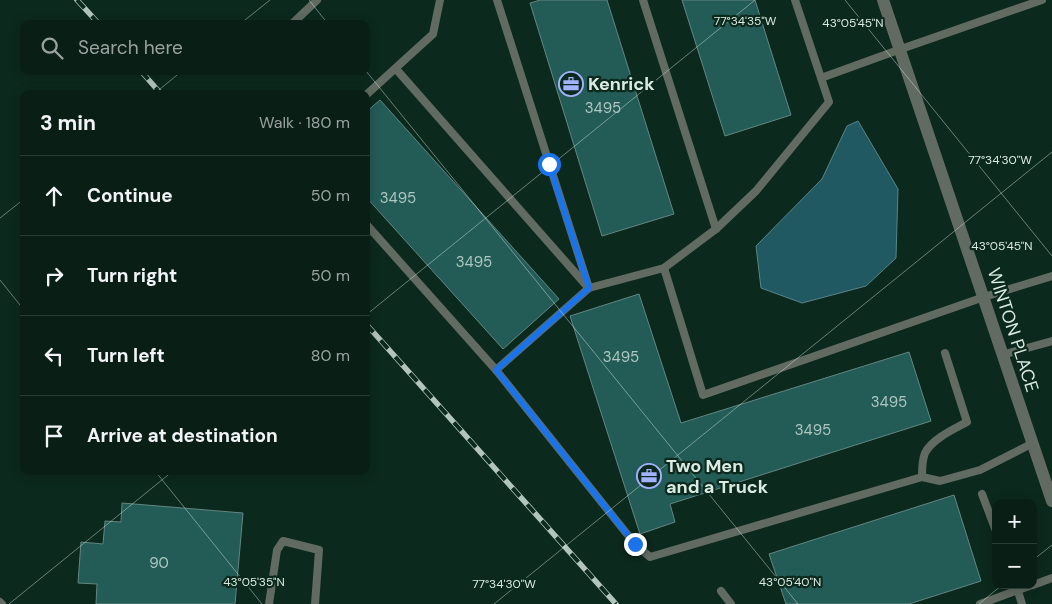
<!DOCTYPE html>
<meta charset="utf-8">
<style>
body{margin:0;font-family:"DM Sans",sans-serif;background:#12271f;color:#f1f3f6}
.controls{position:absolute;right:15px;bottom:15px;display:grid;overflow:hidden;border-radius:10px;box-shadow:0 2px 12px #0003}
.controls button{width:45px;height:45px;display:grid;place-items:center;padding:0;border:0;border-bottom:1px solid #293d35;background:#091f16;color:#f1f3f6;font:25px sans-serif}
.stop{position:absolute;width:15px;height:15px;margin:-11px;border:4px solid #1a73e8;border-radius:50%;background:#fff}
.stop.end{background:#1a73e8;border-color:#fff;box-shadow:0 1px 5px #0008}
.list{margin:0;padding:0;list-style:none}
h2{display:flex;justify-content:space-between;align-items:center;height:65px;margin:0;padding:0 20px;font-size:21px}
h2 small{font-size:16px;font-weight:400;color:#99a2a1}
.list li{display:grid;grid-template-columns:32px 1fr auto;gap:15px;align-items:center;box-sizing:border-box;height:80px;padding:0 20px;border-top:1px solid #293d35}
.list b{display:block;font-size:19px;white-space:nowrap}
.list em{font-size:16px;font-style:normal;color:#99a2a1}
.icon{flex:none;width:28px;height:28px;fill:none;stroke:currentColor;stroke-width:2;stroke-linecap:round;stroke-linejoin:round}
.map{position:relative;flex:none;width:1052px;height:604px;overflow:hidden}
.search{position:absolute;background:#091f16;box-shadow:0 2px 12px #0003;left:20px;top:20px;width:350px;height:55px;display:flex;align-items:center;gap:12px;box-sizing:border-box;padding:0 18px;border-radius:10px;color:#99a2a1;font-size:19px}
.panel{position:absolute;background:#091f16;box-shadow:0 2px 12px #0003;left:20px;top:90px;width:350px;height:385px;border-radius:10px}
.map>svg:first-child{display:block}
.water{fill:#215962;stroke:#598589}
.building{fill:#235c57;stroke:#638682}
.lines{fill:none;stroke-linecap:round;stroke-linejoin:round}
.lane{stroke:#626b61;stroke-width:8}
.street{stroke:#626b61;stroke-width:12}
.rail-casing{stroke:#b2c5bc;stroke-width:5.5}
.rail{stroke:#0c291d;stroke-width:4;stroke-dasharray:11;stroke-linecap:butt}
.route{stroke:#1a73e8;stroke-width:6}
.ticks{fill:none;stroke:#dbebe3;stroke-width:1;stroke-opacity:0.45}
.labels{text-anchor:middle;stroke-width:4.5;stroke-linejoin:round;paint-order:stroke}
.number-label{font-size:15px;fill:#adc7c0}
.poi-label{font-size:18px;font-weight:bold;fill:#dbebe3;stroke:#0c291d;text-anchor:start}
.street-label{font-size:18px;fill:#dbebe3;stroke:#0c291d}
.ticks-label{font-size:12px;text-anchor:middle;fill:#dbebe3;stroke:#0c291d;stroke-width:4.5;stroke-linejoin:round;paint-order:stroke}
</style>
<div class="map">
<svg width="1052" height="604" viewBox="0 0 1052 604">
<rect width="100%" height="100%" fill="#0c291d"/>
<path class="water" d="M858 121 898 189 896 258 866 286 802 303 761 288 756 246 822 179 847 126Z"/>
<g class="building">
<path d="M540 0H607L674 214 602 236 530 3Z"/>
<path d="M682 0H755L791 115 725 136Z"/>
<path d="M380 100 559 299 503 349 366 197V112Z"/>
<path d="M639 294 681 423 909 352 931 421 670 504 675 522 640 534 570 316Z"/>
<path d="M954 495 981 581 909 604H786L769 554Z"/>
<path d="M122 503 243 513 235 604H96L97 584 78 583 81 542 103 544 105 521 121 522Z"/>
</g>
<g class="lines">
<g class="lane">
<path d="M497 0 589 288"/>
<path d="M643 0 716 229"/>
<path d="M292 24 317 0"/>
<path d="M396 69 586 285"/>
<path d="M821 78 901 49 1042 0"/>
<path d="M366 95 433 34 440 0"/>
<path d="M366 224 496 370 635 544 650 557 922 477 940 481 980 470 1033 443"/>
<path d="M664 268 703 395 984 297 1052 276"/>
<path d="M1002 355 1052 341"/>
<path d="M496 370 589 288 664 268 716 229 756 191 829 102 795 0"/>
<path d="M922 477C922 470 922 460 925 453 932 439 954 429 967 422L945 353"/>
<path d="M982 494 996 531"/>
<path d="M1016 585 1022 604"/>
<path d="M1033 585 1052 578"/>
<path d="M721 591 731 604"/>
<path d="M0 602 2 604"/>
<path d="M269 604 277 550 283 541 319 550 315 604"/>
<path d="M980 604 1032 585"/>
</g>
<path class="street" d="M883 0 1052 501"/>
<defs>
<g id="rail">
<path d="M77 0 99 24"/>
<path d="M141 71 161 94"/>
<path d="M366 324 616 604"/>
</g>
</defs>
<use href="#rail" class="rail-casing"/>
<use href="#rail" class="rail"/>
</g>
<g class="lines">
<path class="route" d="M549 164 589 288 496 370 635 544"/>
</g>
<path class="ticks" d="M309 0 328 24M845 0 1052 256M240 24 270 0M366 71 798 604M154 94 182 71M0 218 24 199M0 280 24 310M366 315 755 0M155 471 262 604M1033 560 1052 545M9 604 173 471M494 604 1052 152M979 604 1002 585"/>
<defs>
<symbol id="office-ring" viewBox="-11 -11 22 22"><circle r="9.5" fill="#0c291d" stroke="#a3b2fd" stroke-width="1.5"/><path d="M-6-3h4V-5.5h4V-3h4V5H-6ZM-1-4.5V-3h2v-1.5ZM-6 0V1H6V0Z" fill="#a3b2fd"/></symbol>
</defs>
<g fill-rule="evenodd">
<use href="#office-ring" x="557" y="70" width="28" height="28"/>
<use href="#office-ring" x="635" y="462" width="28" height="28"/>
</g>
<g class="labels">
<g class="number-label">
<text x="603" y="113">3495</text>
<text x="398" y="203">3495</text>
<text x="474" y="267">3495</text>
<text x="621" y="362">3495</text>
<text x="889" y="407">3495</text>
<text x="813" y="435">3495</text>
<text x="159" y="568">90</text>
</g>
<g class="poi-label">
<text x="588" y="90">Kenrick</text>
<text x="666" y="472">Two Men<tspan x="666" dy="21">and a Truck</tspan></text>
</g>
<g class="street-label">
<text transform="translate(1013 330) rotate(72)" y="6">WINTON PLACE</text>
</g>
</g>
<g class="ticks-label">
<text x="745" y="25">77°34'35"W</text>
<text x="853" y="27">43°05'45"N</text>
<text x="1000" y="164">77°34'30"W</text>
<text x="1002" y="250">43°05'45"N</text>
<text x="254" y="586">43°05'35"N</text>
<text x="790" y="586">43°05'40"N</text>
<text x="504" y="588">77°34'30"W</text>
</g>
</svg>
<div class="controls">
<button>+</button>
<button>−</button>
</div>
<div class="stop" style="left:549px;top:164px"></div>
<div class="stop end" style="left:635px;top:544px"></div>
<div class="search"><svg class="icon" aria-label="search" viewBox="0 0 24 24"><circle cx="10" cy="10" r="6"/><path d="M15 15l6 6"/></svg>Search here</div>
<section class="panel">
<h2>3 min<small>Walk · 180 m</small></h2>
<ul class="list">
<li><svg class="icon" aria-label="ahead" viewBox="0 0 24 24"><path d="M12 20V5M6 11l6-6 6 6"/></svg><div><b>Continue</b></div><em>50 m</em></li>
<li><svg class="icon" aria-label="right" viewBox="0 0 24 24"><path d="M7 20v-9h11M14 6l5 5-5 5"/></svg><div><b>Turn right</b></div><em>50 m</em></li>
<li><svg class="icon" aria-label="left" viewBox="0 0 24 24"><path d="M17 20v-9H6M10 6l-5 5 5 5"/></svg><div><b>Turn left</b></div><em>80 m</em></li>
<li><svg class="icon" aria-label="arrive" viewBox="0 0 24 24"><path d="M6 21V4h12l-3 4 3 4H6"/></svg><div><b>Arrive at destination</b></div></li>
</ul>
</section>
</div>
